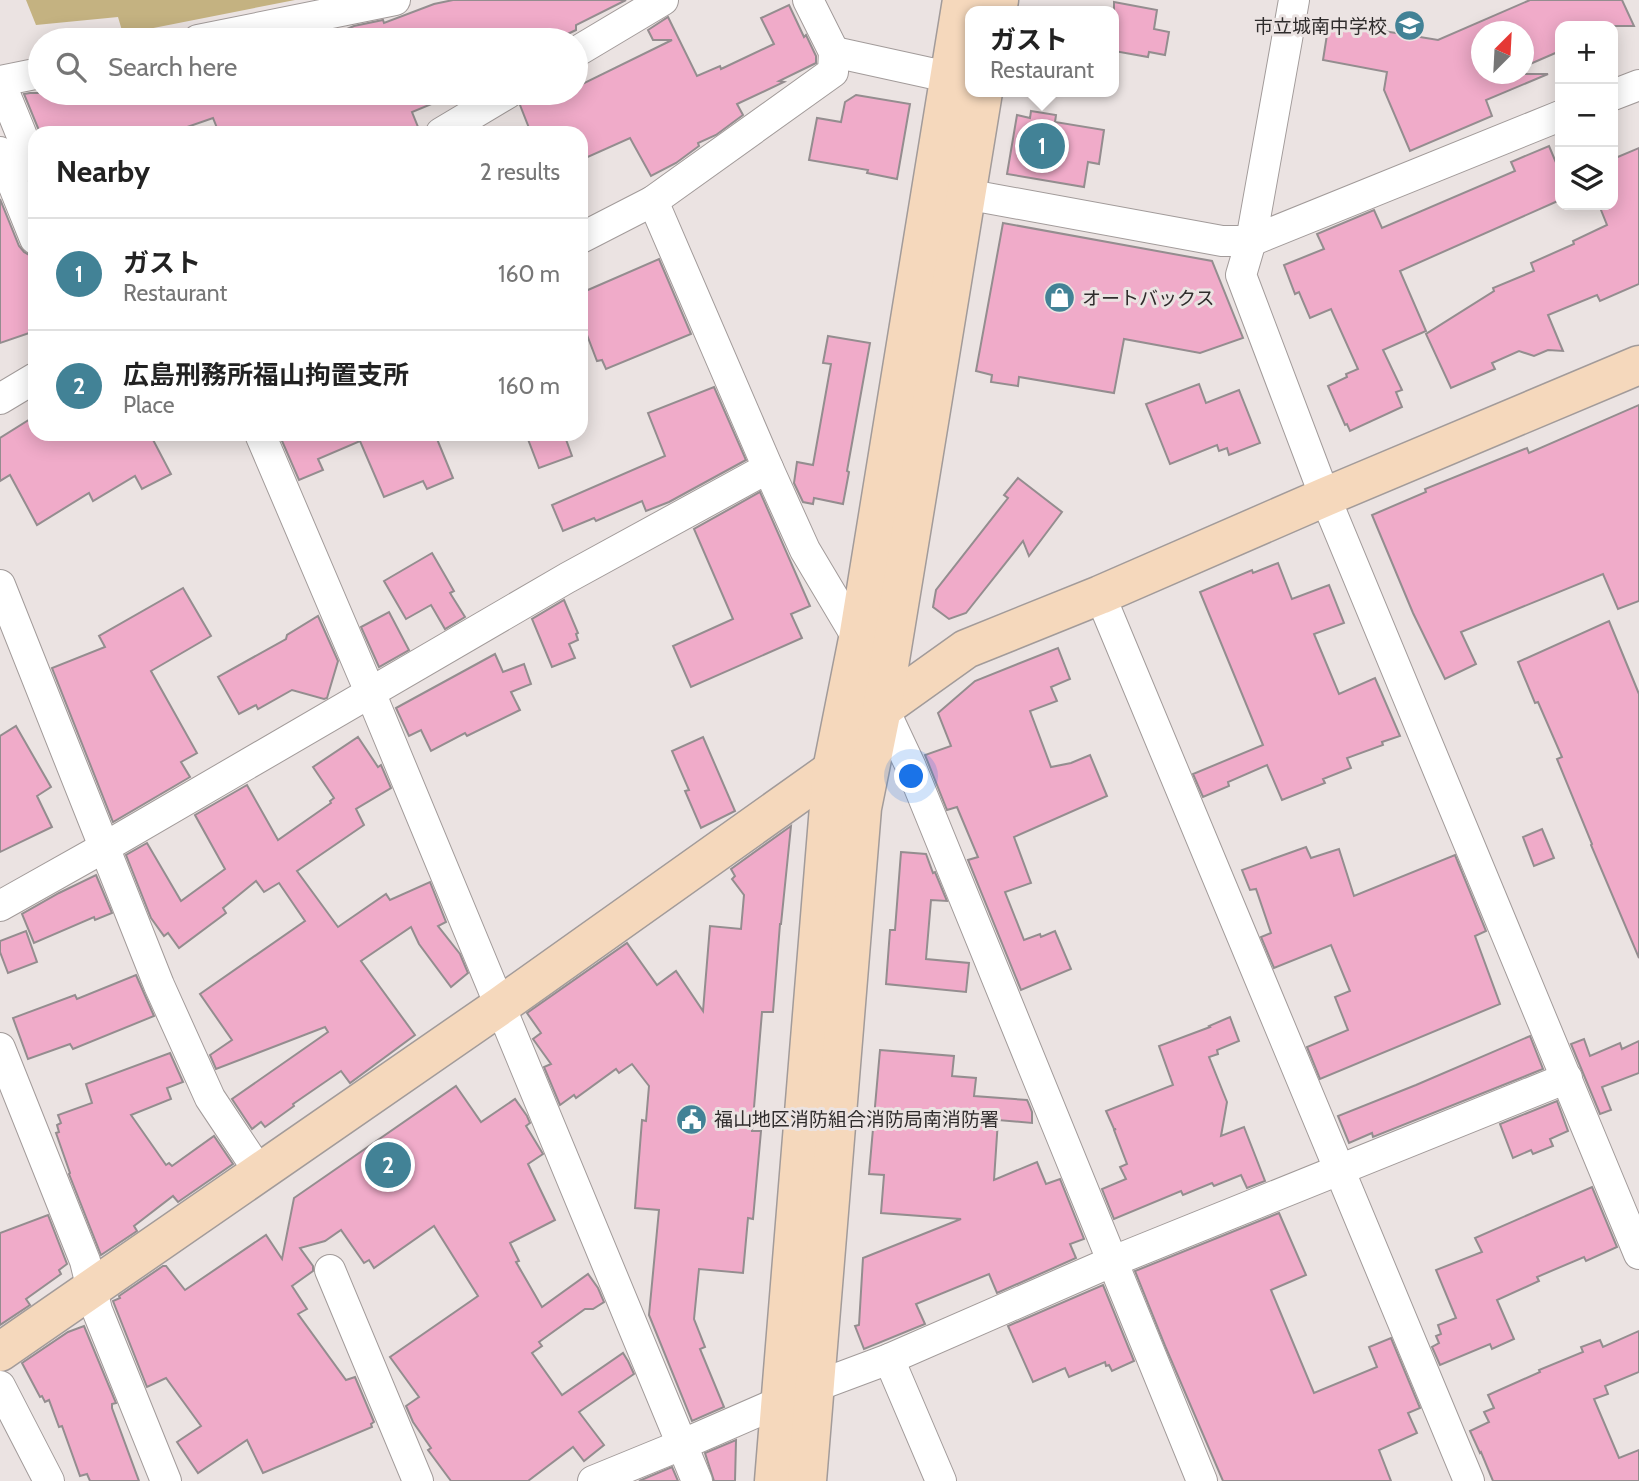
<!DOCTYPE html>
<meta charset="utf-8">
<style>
body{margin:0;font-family:Cabin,"Noto Sans JP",sans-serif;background:#f6f6f6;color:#222}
.controls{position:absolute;right:21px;top:21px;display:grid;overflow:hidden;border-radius:14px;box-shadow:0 4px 18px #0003}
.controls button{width:63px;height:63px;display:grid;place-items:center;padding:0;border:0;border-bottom:2px solid #e0e0e0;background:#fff;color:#222;font:35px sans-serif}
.compass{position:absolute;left:1471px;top:21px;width:63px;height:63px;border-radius:50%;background:#fff;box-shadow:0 4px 18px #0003;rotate:24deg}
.you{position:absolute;left:912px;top:777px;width:24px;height:24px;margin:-18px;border:5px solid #fff;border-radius:50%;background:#1a73e8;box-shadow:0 0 0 10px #1a73e833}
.badge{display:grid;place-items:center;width:46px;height:46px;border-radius:50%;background:#428296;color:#fff;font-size:23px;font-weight:700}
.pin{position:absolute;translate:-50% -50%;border:4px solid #fff;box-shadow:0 2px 7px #0006}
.popup{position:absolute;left:965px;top:6px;width:154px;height:91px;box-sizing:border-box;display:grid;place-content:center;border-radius:14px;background:#fff;filter:drop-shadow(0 2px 5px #0005);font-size:23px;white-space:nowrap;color:#767676}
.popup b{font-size:26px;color:#222}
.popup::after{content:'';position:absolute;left:50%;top:100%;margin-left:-14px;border:14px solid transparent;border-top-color:#fff}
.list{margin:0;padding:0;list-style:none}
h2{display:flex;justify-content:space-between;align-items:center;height:91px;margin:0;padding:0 28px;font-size:30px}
h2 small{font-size:23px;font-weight:400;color:#767676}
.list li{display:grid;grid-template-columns:46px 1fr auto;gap:21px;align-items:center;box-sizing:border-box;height:112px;padding:0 28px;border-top:2px solid #e0e0e0}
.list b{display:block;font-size:26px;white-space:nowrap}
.list p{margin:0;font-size:23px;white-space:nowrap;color:#767676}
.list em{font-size:23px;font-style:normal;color:#767676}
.icon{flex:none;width:38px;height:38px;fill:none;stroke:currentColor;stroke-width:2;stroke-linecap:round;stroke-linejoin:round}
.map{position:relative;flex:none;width:1639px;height:1481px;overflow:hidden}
.search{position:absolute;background:#fff;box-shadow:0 4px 18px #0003;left:28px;top:28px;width:560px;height:77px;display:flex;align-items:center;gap:18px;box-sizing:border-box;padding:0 24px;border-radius:38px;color:#767676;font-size:26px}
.panel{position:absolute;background:#fff;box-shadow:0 4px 18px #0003;left:28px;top:126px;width:560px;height:315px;border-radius:21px}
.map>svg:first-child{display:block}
.green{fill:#c4b281}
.building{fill:#f0abc9;stroke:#948d8f;stroke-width:2}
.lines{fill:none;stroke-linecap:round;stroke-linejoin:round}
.street-casing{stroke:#a29b9a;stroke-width:32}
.secondary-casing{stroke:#a29b9a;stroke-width:41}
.street{stroke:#fff;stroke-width:30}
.secondary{stroke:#f5d8bc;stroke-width:38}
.labels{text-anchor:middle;stroke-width:6;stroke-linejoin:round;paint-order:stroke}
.poi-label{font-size:19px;fill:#2f2c2c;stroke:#ebe3e2;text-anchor:start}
</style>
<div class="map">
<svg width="1639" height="1481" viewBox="0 0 1639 1481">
<rect width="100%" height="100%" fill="#ebe3e2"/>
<path class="green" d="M26 0H295L123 34 118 17 36 25Z"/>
<g class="building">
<path d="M453 0H626L576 25V30L555 40H321L354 26 383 20 384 23 434 4Z"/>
<path d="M1530 0H1622L1634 26H1560V51L1523 67V32H1481V74H1548L1486 100 1492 116 1410 151 1384 90 1387 72 1323 60 1329 22 1438 40Z"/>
<path d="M1114 2 1157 10 1154 29 1169 32 1165 55 1149 52 1148 57 1114 51Z"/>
<path d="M789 5 804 37 806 35 816 56V63L779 81 784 82 737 104 743 115 716 135 698 143 699 146 676 163 651 176 630 138 581 160V133H531L520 105 524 101 525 93H576V87L672 40H653L648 30 668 17 697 76 720 66 721 69 774 44 761 18Z"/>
<path d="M30 93H458L412 112 418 127 405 133H219L213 118 170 133H40L24 94Z"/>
<path d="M856 95 910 104 897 179 867 173 868 170 809 160 817 118 841 122 845 102Z"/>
<path d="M1031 111 1056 115 1055 122 1104 130 1099 164 1088 162 1084 187 1007 174 1017 115 1030 118Z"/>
<path d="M1549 146 1560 172V200L1400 271 1426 331 1383 350 1402 390 1396 392 1402 407 1350 431 1347 424 1345 425 1328 386 1347 377 1346 374 1358 369 1331 309 1310 318 1299 292 1295 294 1284 265 1324 249 1317 234 1374 210 1382 228 1515 171 1511 162Z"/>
<path d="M1639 148V284L1600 301 1597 295 1548 315 1563 351 1548 350 1534 356 1519 351 1492 363 1495 369 1451 388 1426 334 1494 291 1493 288 1534 271 1531 263 1574 244 1573 241 1607 225 1599 205H1613V159Z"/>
<path d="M0 199 19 246 24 252 29 255 35 270V331L0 343Z"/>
<path d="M1003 223 1212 261 1243 338 1200 353 1124 339 1114 393 1019 377 1018 386 991 382 992 375 976 371Z"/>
<path d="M659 259 691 334 606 369 602 360 597 361 587 335 581 337V293Z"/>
<path d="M828 336 870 343 847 471 849 472 843 504 814 498 813 504 803 502 794 483 797 462 813 465 831 364 823 363Z"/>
<path d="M1199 384 1206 403 1239 390 1260 443 1229 455 1227 448 1219 451 1217 445 1170 464 1146 404Z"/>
<path d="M714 387 746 460 669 502 646 511 642 501 596 521 594 518 563 531 552 505 665 456 648 413Z"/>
<path d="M1639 405V601L1618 609 1603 574 1461 632 1476 664 1445 679 1413 613 1372 515 1426 492 1425 489 1527 448 1529 453Z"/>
<path d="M35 416V434H150L171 474 142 489 135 476 93 501 89 493 37 525 10 475 0 481V438Z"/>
<path d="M279 434H435L453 478 427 489 423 481 384 497 360 441 318 459 323 470 299 480Z"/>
<path d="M526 434H564L572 456 539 468Z"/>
<path d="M1018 478 1062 512 1029 556 1023 541 966 613 949 619 933 607 936 590 1008 498 1004 495Z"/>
<path d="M760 492 810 606 791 614 802 638 691 687 673 646 733 619 694 529Z"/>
<path d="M432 553 454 591 450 593 465 617 445 629 431 605 406 619 384 581Z"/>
<path d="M1278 563 1292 599 1329 585 1344 623 1314 634 1339 694 1375 678 1400 736 1382 742 1383 745 1347 758 1351 768 1323 779 1325 783 1282 800 1267 765 1228 782 1229 786 1203 797 1193 774 1263 745 1200 592 1252 570 1253 573Z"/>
<path d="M183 588 211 636 151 671 197 753 181 762 190 777 113 822 52 668 105 647 99 636Z"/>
<path d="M564 600 578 633 576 634 578 640 569 644 575 658 552 667 532 619Z"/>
<path d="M389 612 409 650 379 667 361 627Z"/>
<path d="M318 616 338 661 327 698 324 699 292 690 258 709 256 705 239 714 218 677 286 639 287 635Z"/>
<path d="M1609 621 1639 694V958L1591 845 1592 844 1557 759 1562 757 1538 702 1535 703 1518 662Z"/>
<path d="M1058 648 1070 679 1051 687 1057 701 1030 711 1051 767 1071 763 1090 755 1107 796 1014 837 1031 883 1005 892 1024 940 1040 934 1041 937 1055 931 1071 969 1021 990 968 860 978 857 957 807 947 810 925 755 951 746 938 713 975 681Z"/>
<path d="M495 654 503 672 524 664 531 684 511 692 520 710 467 736 465 733 431 751 421 730 409 736 396 708Z"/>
<path d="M16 726 51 787 37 796 52 827 0 852V736Z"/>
<path d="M358 737 378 767 381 765 391 788 356 809 364 825 297 871 338 927 386 894 390 900 430 882 446 922 438 926 460 954 468 973 451 987 419 944 411 927 361 961 415 1035 350 1083 341 1071 293 1104 294 1106 265 1127 261 1122 252 1129 232 1099 328 1032 325 1027 216 1069 210 1055 232 1040 200 994 305 921 279 883 264 892 256 881 223 908 226 913 179 948 168 933 164 936 151 918 126 855 147 843 181 901 225 869 195 815 247 785 278 840 331 803 330 801 334 798 313 767Z"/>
<path d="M703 737 735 811 701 828 685 791 689 790 672 751Z"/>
<path d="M791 826 781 924H780L773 1012H762L752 1131H761L753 1219 748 1218 743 1273 699 1269 694 1319 705 1347 700 1349 724 1407 692 1421 649 1315 659 1210 635 1208 642 1120 646 1121 649 1086 632 1064 619 1073 616 1069 576 1098 574 1095 560 1105 544 1067 551 1064 533 1039 541 1033 527 1013 627 943 657 985 676 971 703 1011 710 926 741 929 744 895 732 879 735 876 731 869Z"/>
<path d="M1542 829 1554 858 1534 866 1523 837Z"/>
<path d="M1306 847 1311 858 1339 849 1354 896 1455 855 1486 931 1475 936 1500 1004 1320 1079 1307 1047 1348 1030 1335 997 1350 991 1331 945 1274 968 1261 937 1271 933 1256 889 1250 890 1242 870Z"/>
<path d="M901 852 926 854 933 873 935 872 947 901 931 900 926 959 969 963 966 992 886 984 890 930H895Z"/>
<path d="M96 875 112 913 95 920 94 917 34 943 22 914 59 893Z"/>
<path d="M26 931 37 962 8 973 0 952V941Z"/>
<path d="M136 975 154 1016 73 1049 70 1044 28 1059 13 1018 75 995 77 999Z"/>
<path d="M1230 1017 1239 1041 1217 1050 1218 1054 1209 1057 1227 1102 1221 1136 1244 1127 1265 1181 1247 1188 1241 1175 1214 1186 1212 1183 1183 1195 1181 1191 1114 1219 1102 1189 1126 1179 1120 1167 1127 1164 1114 1130 1116 1129H1114L1106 1111 1173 1085 1159 1046 1210 1027 1209 1026Z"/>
<path d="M1530 1036 1543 1069 1373 1137 1372 1133 1349 1143 1338 1116 1416 1085Z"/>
<path d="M1584 1039 1590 1056 1620 1043 1622 1049 1639 1041V1073L1602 1087 1611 1110 1600 1114 1571 1044Z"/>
<path d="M880 1050 954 1056 952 1076 976 1078 974 1096 1027 1100 1028 1102 1032 1112V1123L998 1120 994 1180 1037 1162 1046 1184 1060 1179 1084 1239 1070 1244 1076 1258 997 1293 989 1274 916 1304 925 1324 864 1349 855 1326 859 1325 863 1258 961 1219 881 1213 884 1175 869 1174Z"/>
<path d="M170 1053 183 1082 167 1088 171 1099 131 1115 166 1165 169 1163 172 1166 214 1136 233 1164 178 1202 173 1196 134 1226 137 1231 101 1255 69 1174 70 1173 56 1133 59 1132 57 1125 61 1123 58 1115 92 1103 86 1084Z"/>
<path d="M456 1086 481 1122 515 1099 527 1116 530 1123 526 1126 543 1154 528 1164 555 1220 510 1243 519 1261 516 1262 542 1307 588 1274 598 1288 604 1302 593 1309H585L539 1342 542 1346 532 1353 562 1395 623 1353 628 1361 634 1374 579 1412 604 1445 584 1461 573 1447 528 1481H451L428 1450 431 1448 413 1422 406 1406 419 1397 390 1357 478 1296 434 1226 374 1268 369 1260 364 1263 341 1230 325 1241 300 1248 313 1266V1271L292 1286 307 1309 298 1314 346 1380 355 1377 374 1422 371 1424 372 1427 263 1473 247 1440 198 1473 177 1442 201 1426 166 1378 147 1387 113 1301 120 1298 119 1296 163 1266H166L185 1290 266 1235 282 1259 294 1198Z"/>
<path d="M1557 1101 1568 1131 1550 1139 1553 1146 1533 1154 1531 1150 1513 1158 1500 1124Z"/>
<path d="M1592 1187 1617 1247 1586 1261 1584 1257 1537 1277 1539 1281 1497 1300 1514 1339 1492 1349 1490 1344 1440 1365 1432 1347 1439 1343 1436 1336 1441 1334 1438 1325 1456 1318 1436 1270 1482 1252 1475 1238Z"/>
<path d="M1279 1213 1306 1275 1271 1290 1314 1393 1377 1367 1369 1347 1391 1338 1420 1408 1408 1413 1417 1433 1379 1450 1391 1481H1223L1166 1348 1135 1271Z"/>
<path d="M48 1215 67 1264 59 1270 61 1274 26 1299 30 1305 0 1325V1233Z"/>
<path d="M1103 1285 1134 1361 1112 1371 1109 1365 1106 1366 1105 1362 1069 1377 1065 1368 1033 1382 1008 1326Z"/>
<path d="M84 1326 116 1403 112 1404V1408L139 1481H90L87 1474 80 1476 62 1426 59 1427 49 1400 45 1402 42 1396 40 1397 22 1363 68 1332Z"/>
<path d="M1639 1331V1372L1605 1386 1608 1394 1594 1399 1619 1458 1639 1450V1481H1493L1481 1452 1480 1453 1470 1431 1489 1422 1484 1412 1494 1408 1488 1395 1540 1372 1539 1370 1583 1352 1581 1347 1600 1340 1603 1347Z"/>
<path d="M736 1440 735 1481H714L705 1453Z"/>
<path d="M672 1467 678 1481H639Z"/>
</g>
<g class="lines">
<defs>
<g id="street">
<path d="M1294 0 1251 241 1241 275 1325 497 1639 1254"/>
<path d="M198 40 395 0"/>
<path d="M576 52 663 0"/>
<path d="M834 52 948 77"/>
<path d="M0 81 40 73"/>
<path d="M0 82 35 168"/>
<path d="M1613 95 1639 85"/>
<path d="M441 133 508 93"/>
<path d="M0 152 35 239"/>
<path d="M965 194 1222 241H1251L1560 116"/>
<path d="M653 201 768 468 805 550 858 639 861 648"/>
<path d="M581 238 653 201 833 72 834 52 808 0"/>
<path d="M0 399 35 378"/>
<path d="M260 434 370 692 697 1481"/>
<path d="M0 585 159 985 210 1098 260 1173"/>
<path d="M1100 595 1469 1481"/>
<path d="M880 701 910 765 1202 1481"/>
<path d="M0 906 105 847 567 578 768 468"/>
<path d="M0 1048 85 1261 97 1310 166 1481"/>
<path d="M330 1270 418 1481"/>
<path d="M889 1359 941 1481"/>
<path d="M0 1386 49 1481"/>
<path d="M593 1481 681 1445 814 1387 889 1359 1111 1262 1567 1078"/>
</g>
<g id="secondary">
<path d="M997 11 999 0"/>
<path d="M0 1352 500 1006 832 770 882 709 966 649 1100 595 1325 497 1639 365"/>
<path d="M774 1481 832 770 858 639 962 0"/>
<path d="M807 1481 862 808 882 709 983 92"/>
</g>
</defs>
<use href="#street" class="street-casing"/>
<use href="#secondary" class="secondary-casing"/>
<use href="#street" class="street"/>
<use href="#secondary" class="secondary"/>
</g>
<defs>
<symbol id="school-disc" viewBox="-11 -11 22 22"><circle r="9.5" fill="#428296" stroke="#ebe3e2"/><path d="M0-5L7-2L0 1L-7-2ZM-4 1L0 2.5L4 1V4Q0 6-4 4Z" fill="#fff"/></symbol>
<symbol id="shop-disc" viewBox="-11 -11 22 22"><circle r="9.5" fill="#428296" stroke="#ebe3e2"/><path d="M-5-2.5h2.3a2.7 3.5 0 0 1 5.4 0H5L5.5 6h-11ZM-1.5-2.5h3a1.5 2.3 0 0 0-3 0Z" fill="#fff"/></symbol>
<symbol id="civic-disc" viewBox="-11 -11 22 22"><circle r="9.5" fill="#428296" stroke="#ebe3e2"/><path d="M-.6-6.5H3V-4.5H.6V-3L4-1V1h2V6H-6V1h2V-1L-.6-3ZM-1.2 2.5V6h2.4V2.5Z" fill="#fff"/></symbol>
</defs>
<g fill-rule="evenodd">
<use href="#school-disc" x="1392" y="8" width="35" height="35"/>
<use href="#shop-disc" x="1042" y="280" width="35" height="35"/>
<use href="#civic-disc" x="674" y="1102" width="35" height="35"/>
</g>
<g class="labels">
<g class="poi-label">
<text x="1387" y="33" text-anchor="end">市立城南中学校</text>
<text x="1082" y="305">オートバックス</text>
<text x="714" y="1126">福山地区消防組合消防局南消防署</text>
</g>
</g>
</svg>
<div class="controls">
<button>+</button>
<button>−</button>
<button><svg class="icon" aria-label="layers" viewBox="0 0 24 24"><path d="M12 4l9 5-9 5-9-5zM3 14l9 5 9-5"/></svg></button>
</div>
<svg class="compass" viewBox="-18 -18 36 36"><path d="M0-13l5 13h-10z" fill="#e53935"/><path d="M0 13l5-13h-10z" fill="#767676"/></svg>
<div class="you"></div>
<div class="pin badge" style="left:1042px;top:146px">1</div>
<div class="popup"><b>ガスト</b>Restaurant</div>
<div class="pin badge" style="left:388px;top:1165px">2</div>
<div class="search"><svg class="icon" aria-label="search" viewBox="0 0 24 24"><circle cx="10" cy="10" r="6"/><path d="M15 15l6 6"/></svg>Search here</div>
<section class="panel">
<h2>Nearby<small>2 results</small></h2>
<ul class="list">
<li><span class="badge">1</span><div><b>ガスト</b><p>Restaurant</p></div><em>160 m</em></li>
<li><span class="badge">2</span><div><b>広島刑務所福山拘置支所</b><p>Place</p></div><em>160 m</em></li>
</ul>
</section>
</div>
